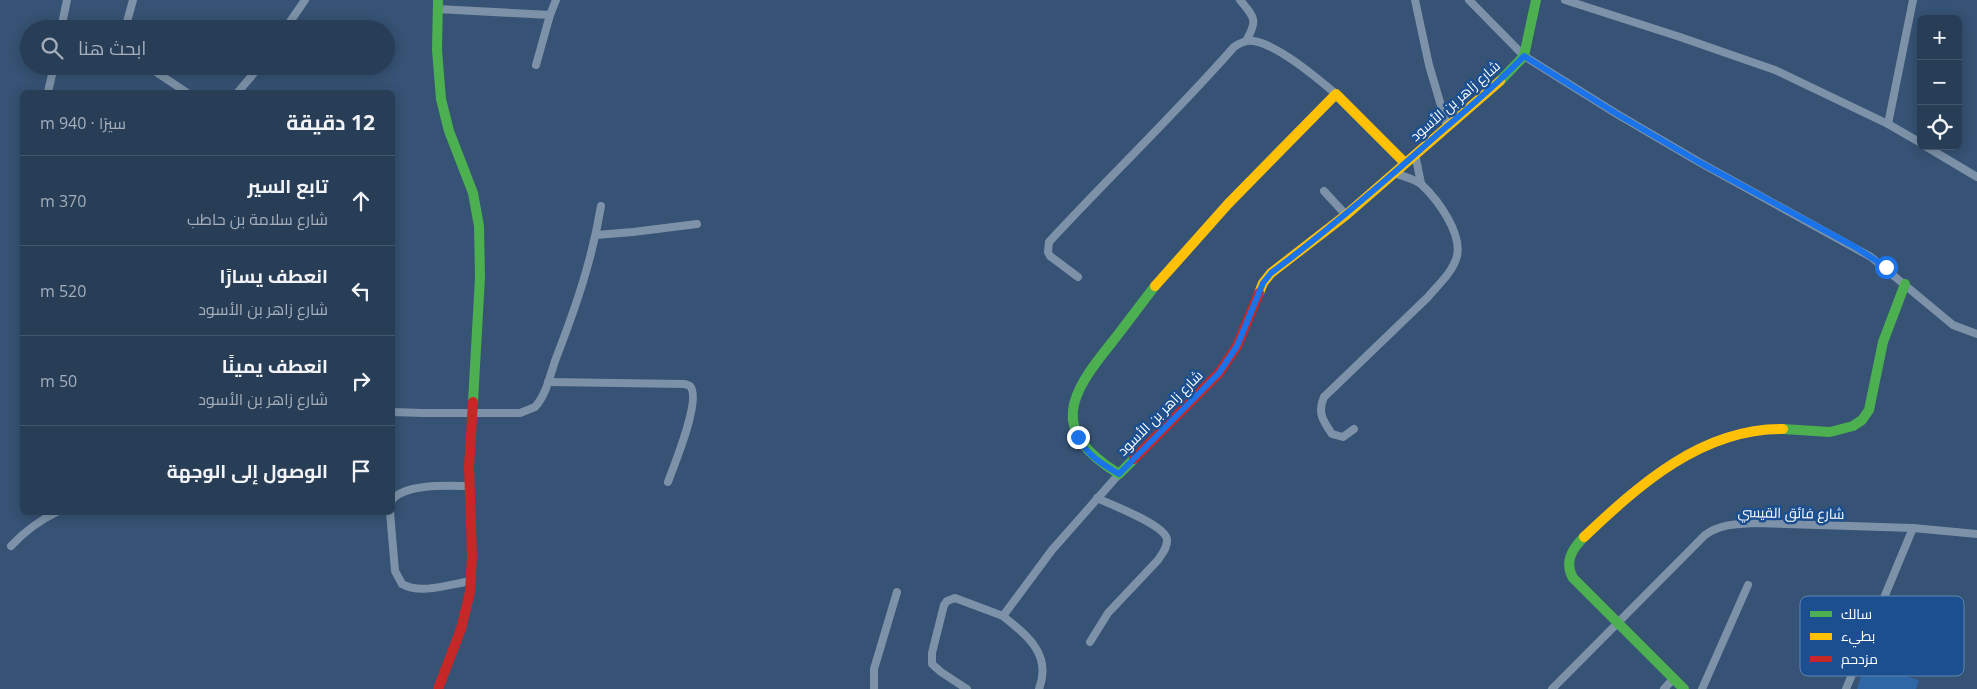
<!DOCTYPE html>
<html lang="ar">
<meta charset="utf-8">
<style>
body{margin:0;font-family:"Open Sans",Cairo,sans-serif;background:#30455d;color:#f1f3f6;direction:rtl}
.controls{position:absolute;right:15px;top:15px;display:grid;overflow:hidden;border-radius:8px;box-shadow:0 2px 12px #0003}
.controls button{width:45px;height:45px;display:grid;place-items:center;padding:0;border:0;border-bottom:1px solid #44576d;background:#283e57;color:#f1f3f6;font:25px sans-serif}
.stop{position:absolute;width:15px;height:15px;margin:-11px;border:4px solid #1a73e8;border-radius:50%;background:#fff}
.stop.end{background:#1a73e8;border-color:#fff;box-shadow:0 1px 5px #0008}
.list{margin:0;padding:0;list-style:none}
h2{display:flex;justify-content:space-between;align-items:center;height:65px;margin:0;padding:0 20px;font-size:21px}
h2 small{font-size:16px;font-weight:400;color:#a5aeba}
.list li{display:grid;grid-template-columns:32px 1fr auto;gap:15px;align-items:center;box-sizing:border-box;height:90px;padding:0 20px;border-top:1px solid #44576d}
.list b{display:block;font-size:19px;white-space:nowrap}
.list p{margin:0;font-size:16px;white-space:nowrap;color:#a5aeba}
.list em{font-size:16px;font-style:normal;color:#a5aeba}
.icon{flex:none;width:28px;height:28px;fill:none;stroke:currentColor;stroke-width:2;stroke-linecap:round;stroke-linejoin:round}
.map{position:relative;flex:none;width:1977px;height:689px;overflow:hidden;direction:ltr}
.search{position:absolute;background:#283e57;box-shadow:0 2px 12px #0003;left:20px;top:20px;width:375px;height:55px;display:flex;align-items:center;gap:12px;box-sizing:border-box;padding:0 18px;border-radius:28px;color:#a5aeba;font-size:19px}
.panel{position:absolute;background:#283e57;box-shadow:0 2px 12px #0003;left:20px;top:90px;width:375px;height:425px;border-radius:8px;direction:rtl}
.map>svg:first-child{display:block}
.green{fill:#2f66a5}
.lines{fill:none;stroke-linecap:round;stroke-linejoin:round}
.street{stroke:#7d92a8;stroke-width:8}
.fast{stroke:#4caf50;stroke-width:10}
.slow{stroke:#ffc107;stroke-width:10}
.jam{stroke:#c62828;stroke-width:10}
.route{stroke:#1a73e8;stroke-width:6}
.labels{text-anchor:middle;stroke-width:5;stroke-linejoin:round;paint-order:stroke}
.street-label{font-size:14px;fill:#fff;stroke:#1b4f8f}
.key{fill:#1b4f8f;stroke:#5f84b1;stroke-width:1}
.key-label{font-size:14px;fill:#fff}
</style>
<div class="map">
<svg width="1977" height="689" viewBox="0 0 1977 689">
<rect width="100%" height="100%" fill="#365274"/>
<path class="green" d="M1865 664 1919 680 1916 689H1857Z"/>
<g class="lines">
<g class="street">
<path d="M1240 0C1255 18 1258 20 1246 41"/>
<path d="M1415 0 1429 65 1447 126"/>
<path d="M1469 0 1524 56 1617 114 1699 162 1871 257 1953 325 1977 334"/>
<path d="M1565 0 1680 37 1775 70 1888 124 1921 143"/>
<path d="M437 9 550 15 556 0"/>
<path d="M61 29 67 0"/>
<path d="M125 29 133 0"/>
<path d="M285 29 305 0"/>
<path d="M536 65 550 15"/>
<path d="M147 66 186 92"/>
<path d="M48 92 54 66"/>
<path d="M238 92 260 66"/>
<path d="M1888 124 1913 0"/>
<path d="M1925 146 1977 177"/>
<path d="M1415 154 1421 183"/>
<path d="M1324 191 1346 215"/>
<path d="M596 235 633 232 697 224"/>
<path d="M1078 277 1050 256 1048 252 1049 242C1110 176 1175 114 1234 47 1240 43 1246 40 1253 41 1277 44 1317 78 1336 94"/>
<path d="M548 382 685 384 690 386C702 399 674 465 668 482"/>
<path d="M392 412 423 413H520L535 407C546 395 550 376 555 361 575 309 592 261 601 206"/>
<path d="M1354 429 1343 437 1332 434C1323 421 1317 412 1324 397L1428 297C1438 285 1453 272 1457 256 1462 233 1438 200 1422 185 1416 179 1402 176 1394 173"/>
<path d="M392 500C405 483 449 486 468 486"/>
<path d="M390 512 395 571 402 584C421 595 451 584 471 581"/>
<path d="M11 546C25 531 38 521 57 512"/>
<path d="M1003 616C1028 636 1052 655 1039 689"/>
<path d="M1090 642 1108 613 1158 560C1162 554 1168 547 1167 539 1164 524 1111 505 1097 498"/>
<path d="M874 689V669L897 592"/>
<path d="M967 689 941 672 932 664V653L944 605 947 601 955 598 1003 616 1052 550 1119 474"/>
<path d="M1552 689 1705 535C1720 524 1737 524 1755 523L1913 528 1977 534"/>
<path d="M1664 689 1674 678"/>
<path d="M1702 689 1748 585"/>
<path d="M1846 689 1913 528"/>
</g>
<g class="fast">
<path d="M438 0 437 50 441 99 449 131 473 193 479 226 480 277 473 402"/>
<path d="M1500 81 1524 56 1536 0"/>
<path d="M1783 429 1830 432 1853 426 1862 420 1869 410 1883 342 1905 284"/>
<path d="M1134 459 1119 474C1048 430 1069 395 1113 341 1127 323 1141 304 1155 286"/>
<path d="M1584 537C1572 549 1564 562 1573 578L1684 689"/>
</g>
<g class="slow">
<path d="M1155 286 1228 204 1336 94 1405 163"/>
<path d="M1259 293 1263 283 1271 273 1346 215 1500 81"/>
<path d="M1584 537C1639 485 1702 428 1783 429"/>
</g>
<g class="jam">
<path d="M1134 459 1219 373 1237 346 1259 293"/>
<path d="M438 689 461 629 470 592 472 556 469 466 473 402"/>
</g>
</g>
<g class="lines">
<path class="route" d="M1078 437C1087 455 1102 464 1119 474L1219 373 1237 346 1263 283 1271 273C1329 230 1383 183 1437 135 1467 109 1497 85 1524 56L1617 114 1699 162 1855 247 1886 267"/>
</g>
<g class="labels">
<g class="street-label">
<text transform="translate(1455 101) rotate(-41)" y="5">شارع زاهر بن الأسود</text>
<text transform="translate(1160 413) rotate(-45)" y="5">شارع زاهر بن الأسود</text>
<text transform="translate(1791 513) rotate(1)" y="5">شارع فائق القيسي</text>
</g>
</g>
<rect x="1800" y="596" width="164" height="80" rx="8" class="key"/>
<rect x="1810" y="611" width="22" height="6" fill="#4caf50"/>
<rect x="1810" y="633" width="22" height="7" fill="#ffc107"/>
<rect x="1810" y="656" width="22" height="6" fill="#c62828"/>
<g class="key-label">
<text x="1841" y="619">سالك</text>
<text x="1841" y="641">بطيء</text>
<text x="1841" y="664">مزدحم</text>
</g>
</svg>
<div class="controls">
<button>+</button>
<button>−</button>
<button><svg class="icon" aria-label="locate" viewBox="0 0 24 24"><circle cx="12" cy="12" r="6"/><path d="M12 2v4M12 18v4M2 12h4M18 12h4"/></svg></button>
</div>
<div class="stop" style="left:1886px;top:267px"></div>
<div class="stop end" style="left:1078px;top:437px"></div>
<div class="search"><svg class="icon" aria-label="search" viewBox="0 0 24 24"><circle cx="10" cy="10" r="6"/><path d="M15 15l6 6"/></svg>ابحث هنا</div>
<section class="panel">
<h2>12 دقيقة<small>سيرًا · 940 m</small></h2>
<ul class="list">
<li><svg class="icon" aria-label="ahead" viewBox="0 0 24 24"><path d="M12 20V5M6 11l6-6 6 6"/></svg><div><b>تابع السير</b><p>شارع سلامة بن حاطب</p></div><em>370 m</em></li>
<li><svg class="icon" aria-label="left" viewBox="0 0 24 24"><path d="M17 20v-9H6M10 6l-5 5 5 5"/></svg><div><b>انعطف يسارًا</b><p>شارع زاهر بن الأسود</p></div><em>520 m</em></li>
<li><svg class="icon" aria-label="right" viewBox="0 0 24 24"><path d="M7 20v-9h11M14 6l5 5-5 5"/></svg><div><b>انعطف يمينًا</b><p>شارع زاهر بن الأسود</p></div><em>50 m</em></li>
<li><svg class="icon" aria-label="arrive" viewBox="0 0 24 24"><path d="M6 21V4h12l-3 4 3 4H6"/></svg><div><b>الوصول إلى الوجهة</b></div></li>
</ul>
</section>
</div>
